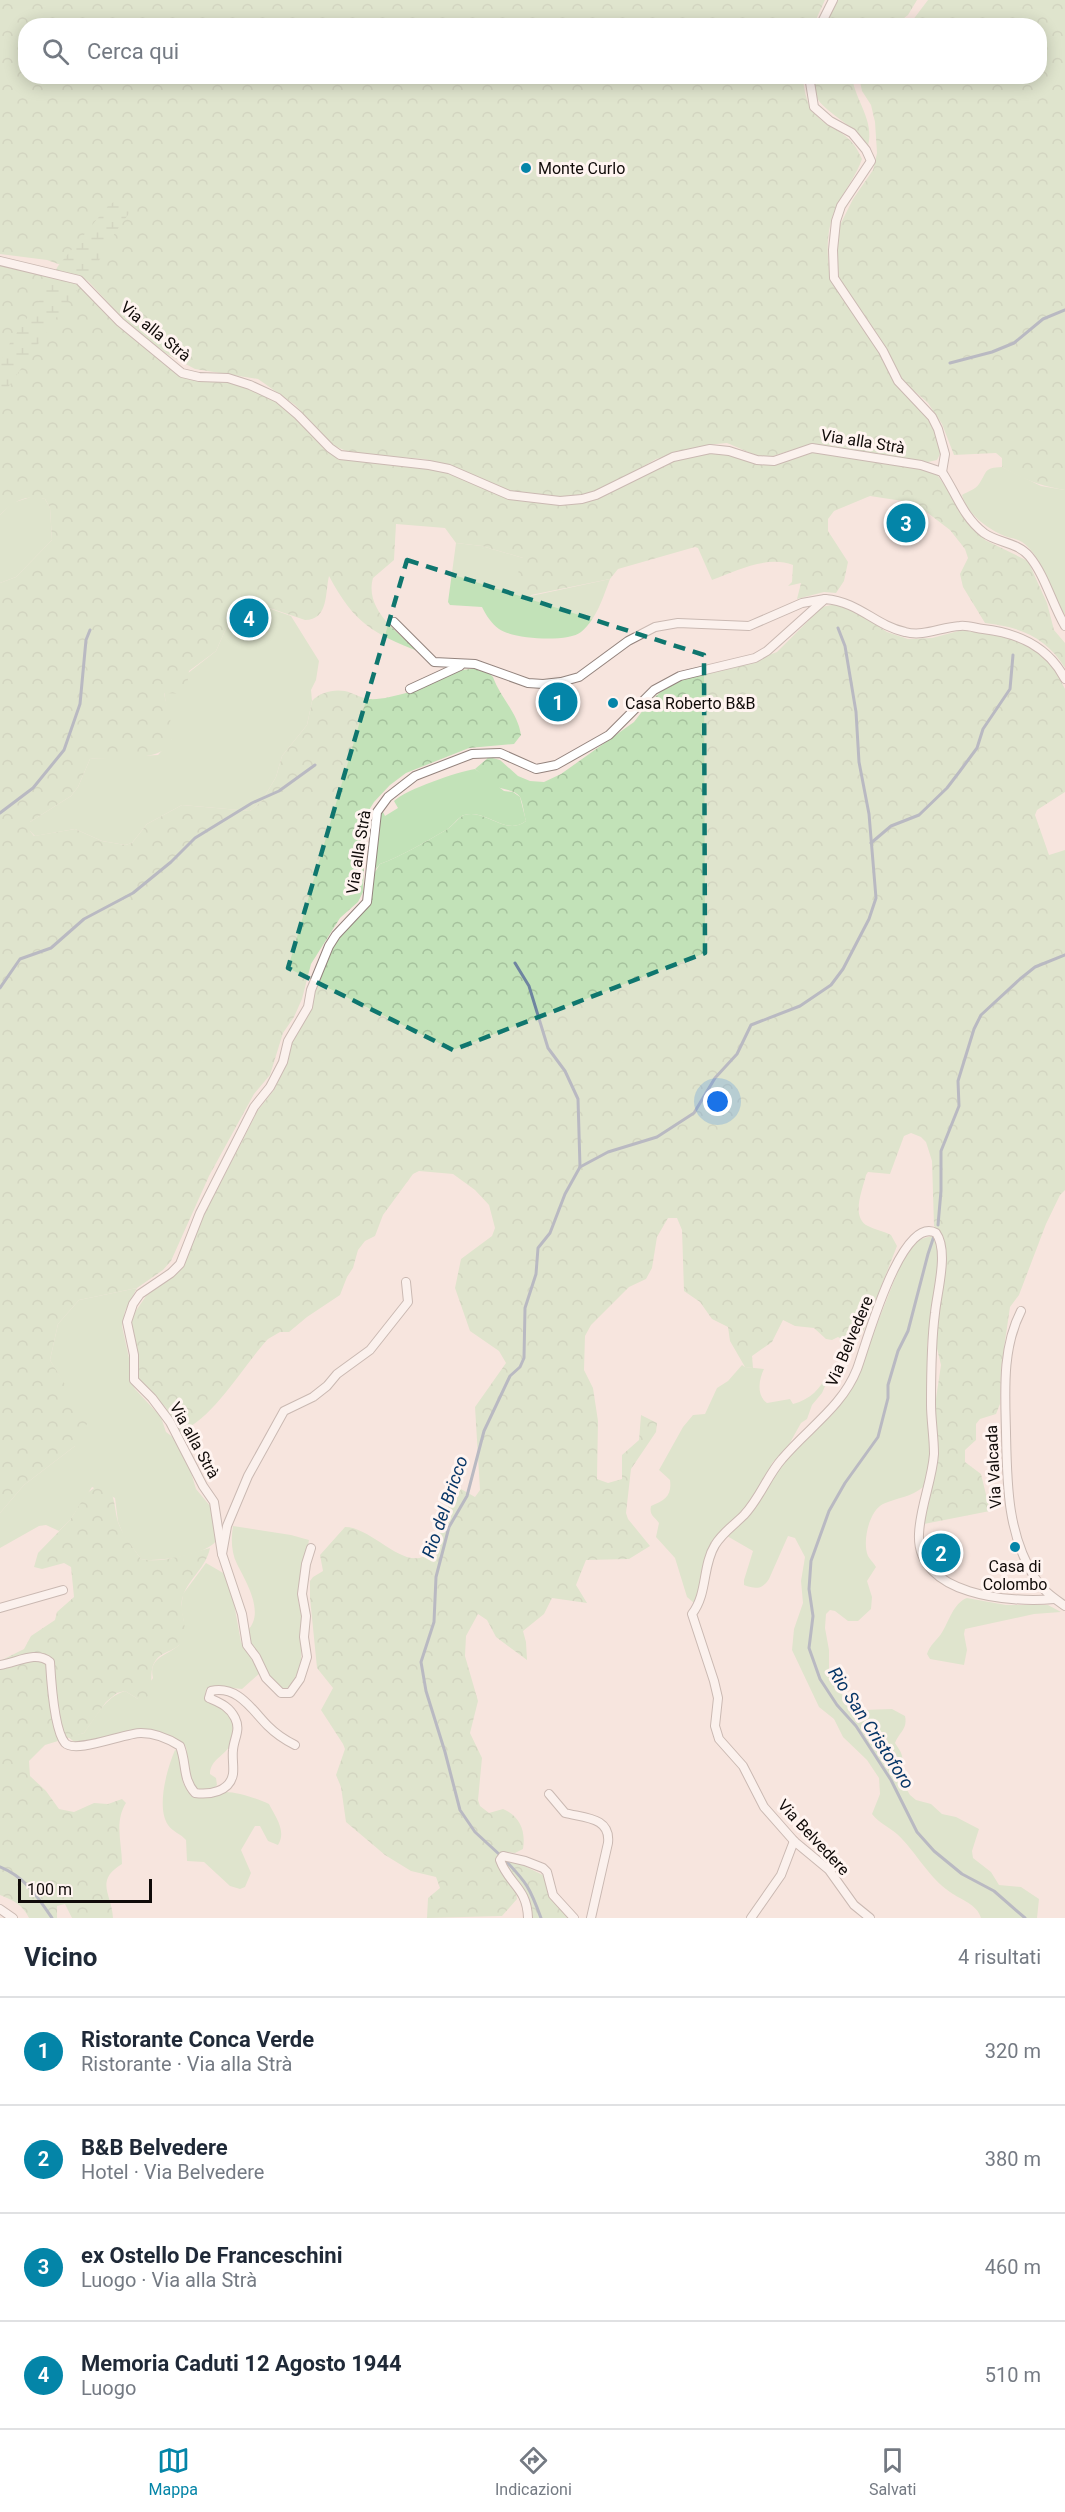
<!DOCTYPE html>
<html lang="it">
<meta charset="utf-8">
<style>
body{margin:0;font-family:Roboto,sans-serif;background:#f2f2f3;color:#1f2937}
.scale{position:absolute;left:18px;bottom:15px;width:134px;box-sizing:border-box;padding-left:6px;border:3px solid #100b09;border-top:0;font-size:16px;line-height:21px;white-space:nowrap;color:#100b09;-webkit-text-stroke:4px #fff4f0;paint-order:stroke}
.you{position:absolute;left:718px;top:1102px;width:21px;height:21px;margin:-15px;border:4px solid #fff;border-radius:50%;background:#1a73e8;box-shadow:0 0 0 9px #1a73e833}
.badge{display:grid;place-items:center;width:39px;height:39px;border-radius:50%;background:#0485a8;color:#fff;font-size:20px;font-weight:700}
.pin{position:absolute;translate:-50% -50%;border:3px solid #fff;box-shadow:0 2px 6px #0006}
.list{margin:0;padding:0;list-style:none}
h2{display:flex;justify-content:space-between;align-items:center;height:78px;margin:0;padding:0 24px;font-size:26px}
h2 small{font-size:20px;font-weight:400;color:#747a83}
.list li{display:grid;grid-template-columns:39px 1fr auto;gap:18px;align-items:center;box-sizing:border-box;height:108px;padding:0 24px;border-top:2px solid #e0e1e3}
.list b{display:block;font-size:22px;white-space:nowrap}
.list p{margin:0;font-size:20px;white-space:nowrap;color:#747a83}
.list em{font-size:20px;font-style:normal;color:#747a83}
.icon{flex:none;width:33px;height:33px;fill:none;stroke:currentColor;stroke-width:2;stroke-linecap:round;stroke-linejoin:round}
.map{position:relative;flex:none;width:1065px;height:1918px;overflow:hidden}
.search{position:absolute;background:#fff;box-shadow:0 3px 15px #0003;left:18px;right:18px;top:18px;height:66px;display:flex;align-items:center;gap:15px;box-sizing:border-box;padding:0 21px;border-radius:24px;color:#747a83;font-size:22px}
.sheet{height:510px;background:#fff}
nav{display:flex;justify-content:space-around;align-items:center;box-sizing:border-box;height:84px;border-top:2px solid #e0e1e3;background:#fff;font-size:16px;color:#747a83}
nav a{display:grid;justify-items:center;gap:3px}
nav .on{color:#0485a8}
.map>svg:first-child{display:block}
.green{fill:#c2e2b8}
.forest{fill:url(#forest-crowns)}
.wetland{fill:url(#wetland-marsh)}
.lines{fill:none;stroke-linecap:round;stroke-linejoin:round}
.stream{stroke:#6e84a0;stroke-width:3}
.minor-casing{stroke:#93837d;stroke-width:10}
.minor{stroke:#fff;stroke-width:8}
.marked{fill:none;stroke:#0f766e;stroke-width:4.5;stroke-dasharray:12 8;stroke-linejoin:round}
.poi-dot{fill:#0485a8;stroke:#fff4f0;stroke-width:2}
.labels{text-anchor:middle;stroke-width:6;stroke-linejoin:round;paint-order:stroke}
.poi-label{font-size:16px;fill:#100b09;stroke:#fff4f0;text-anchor:start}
.street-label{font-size:16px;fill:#100b09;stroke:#fff4f0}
.water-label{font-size:18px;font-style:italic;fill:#073667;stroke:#fff4f0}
</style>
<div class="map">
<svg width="1065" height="1918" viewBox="0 0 1065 1918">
<defs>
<pattern id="forest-crowns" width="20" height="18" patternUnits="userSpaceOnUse" patternTransform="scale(1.5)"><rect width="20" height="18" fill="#c2e2b8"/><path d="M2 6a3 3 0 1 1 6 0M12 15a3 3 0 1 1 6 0" fill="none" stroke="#a6c19d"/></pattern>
<pattern id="wetland-marsh" width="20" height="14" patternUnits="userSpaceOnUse" patternTransform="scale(1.5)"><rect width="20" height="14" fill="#c2e2b8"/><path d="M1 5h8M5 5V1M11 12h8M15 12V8" fill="none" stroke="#a6c19d"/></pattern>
</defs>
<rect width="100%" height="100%" fill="#f7e5de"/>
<g class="green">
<path d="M1002 467 1041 486 1065 490V620C1054 598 1043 556 1022 542 1016 538 1007 538 1000 534 984 526 967 513 962 495 967 492 976 489 979 484 988 471 983 468 1002 467Z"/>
<path d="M34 496 45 499 50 508 52 540 16 577 0 583V515L12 503Z"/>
<path d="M456 543 482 546 523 558 531 596 610 579C603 597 597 619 581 632 568 643 512 639 499 629 491 623 486 615 482 607L450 605 448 602Z"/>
<path d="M243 599 291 616 319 661 316 680 311 690 312 701 307 725 282 756 276 777 262 801 250 811 182 805 147 824 132 843 125 845 102 841 75 829 35 836 30 831V822L71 796 78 787 90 759 158 755 172 739 164 692 216 651 237 604Z"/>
<path d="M475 769 504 791 513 792 520 797 526 821C505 837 487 808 464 815 458 817 453 826 446 830 427 841 400 857 380 864L376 869V820L382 810 385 816 398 808 394 801C407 789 457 772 475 769Z"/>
<path d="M931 1236 937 1241 939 1263 927 1346 930 1363 927 1408 930 1461 923 1487C912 1497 896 1498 883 1504 869 1511 862 1542 868 1556 870 1560 874 1563 876 1567L867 1581 872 1597 871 1609 858 1621H848L835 1611 830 1610 826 1614 825 1628 829 1650V1673L844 1698 849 1704 862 1710 892 1709 905 1716C908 1729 899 1732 895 1743 901 1752 906 1758 899 1768V1776L910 1795 916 1800 931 1804 942 1814 956 1817 979 1829 972 1851 973 1858 991 1872 999 1885 1021 1887 1039 1899 1037 1918H981C977 1904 961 1900 950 1892 928 1877 917 1853 897 1834 889 1827 879 1823 872 1814L880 1794 879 1778 867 1760 843 1737 834 1719 819 1707 792 1650 794 1629 803 1603 801 1581 805 1557 795 1538 788 1536 769 1579C762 1590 755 1589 744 1585V1580L753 1551 727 1536 754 1510 778 1469 818 1425 829 1418 838 1408 855 1380 903 1258 918 1240Z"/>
<path d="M137 1288 125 1311 122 1326 129 1358 130 1380 135 1389 161 1417 166 1432 174 1438 190 1469 196 1489 211 1507 217 1539C212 1554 156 1563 141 1559L124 1536 118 1522 115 1498 92 1487 70 1520 59 1531 46 1525 39 1526 0 1548V1513L24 1485 75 1446 65 1386 50 1360 58 1324 79 1300Z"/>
<path d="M742 1365 745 1367 764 1369C759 1379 756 1395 767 1403L790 1399 793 1404C811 1399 820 1389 828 1373L830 1375 822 1393 812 1405 807 1419 801 1423 787 1448 772 1463 768 1475 750 1502 724 1530 694 1603 687 1597 675 1558 656 1537 659 1523C654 1516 649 1515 651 1506 665 1500 672 1496 670 1480L659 1470 683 1427 693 1415 705 1414 717 1388 728 1381Z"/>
<path d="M233 1526 291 1535 309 1540 298 1600 302 1618 301 1664 293 1683 287 1688H280C264 1671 251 1653 248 1630 265 1612 246 1582 237 1564 231 1552 231 1538 233 1526Z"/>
<path d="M206 1563 225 1574 233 1598 241 1642 260 1673 242 1689 214 1686 206 1689 205 1698 225 1708 235 1723C234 1729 234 1737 231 1743 226 1756 210 1759 210 1774L216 1778 217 1785C209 1795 203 1791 192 1787L186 1747 172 1736 162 1733 77 1744 68 1737 84 1733C95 1718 106 1696 125 1691L138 1699 153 1678C148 1657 167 1656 179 1645L184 1623 181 1608 183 1594Z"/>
<path d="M967 1598 1006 1605H1048L1061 1612 1034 1614 965 1629 964 1634 967 1650 964 1665 930 1659 927 1654C930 1645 936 1641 941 1634 949 1622 953 1603 967 1598Z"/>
<path d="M175 1750 178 1751 183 1783 191 1796C204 1800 210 1794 223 1792 236 1791 258 1799 269 1804 275 1816 287 1831 278 1845L268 1841 260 1826H255L241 1850 251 1873 245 1887 240 1889 230 1886 204 1862 187 1861 186 1840C181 1834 173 1832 168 1825 156 1807 167 1769 175 1750Z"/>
</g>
<g class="forest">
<path d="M0 0H825L813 26H26V76L803 77C807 137 845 116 862 159 856 176 846 188 838 204 825 227 825 263 834 286L914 401 933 425 939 441 940 454 937 460 928 462 811 444 773 456 760 457 727 443 707 445 656 459 604 489 582 495 553 497 525 495 500 487 451 465 424 459 351 453 332 445 295 405 258 379 195 369 165 353 125 321 89 282 72 269 47 260 0 254Z"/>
<path d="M838 0H917L908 15 895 25 825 26Z"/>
<path d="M928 0H1065V490C1040 486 1023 479 1002 467V458L996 453 954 455 942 424 928 403 904 382 880 338 839 278 836 247 840 225 853 199 873 170 877 153 875 122 871 105 862 91 859 77 1040 76V26L909 25Z"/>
<path d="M814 77H852C855 100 875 121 868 146 855 125 823 112 816 96 814 90 815 82 814 77Z"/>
<path d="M0 264 77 282 181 375 227 381 249 387 276 400 296 417 329 451 448 471 505 497 520 501 565 504 592 500 674 460 711 452 729 454 756 464H775L812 451 920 468 935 472 985 540 1028 561 1047 603 1054 630 1065 643V668C1046 637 1020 627 985 623L963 587 960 574 968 558 965 549 950 530 920 507 909 502 870 496 834 511 828 519V531L848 562 844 581 836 593 824 592 797 599 801 583 788 586 792 582 793 565C767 555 736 571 712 580L698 548 695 547 618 569 610 579 526 596 513 588 523 558 482 546 456 543 445 528 396 524 394 560 373 578C364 610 399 634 420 652 372 633 354 623 329 576 325 592 329 620 305 620L243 599 237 604 216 651 189 671 186 694 164 693C166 704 174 729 172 739 168 763 108 758 90 759L78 787 71 796 30 822V831L34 836 75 829 102 841 125 845 132 843 147 824 182 805 250 811 262 801 276 777 282 756 307 725 312 701C321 691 339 688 351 693 357 695 362 698 369 699 380 700 395 696 406 693 430 687 470 654 493 677 500 697 518 713 521 735L514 744 469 748 406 773 390 785 374 802 366 815 363 892 358 902 340 918 311 964 302 999 294 1017 283 1033 270 1075 254 1094 209 1176 171 1261 163 1270 137 1288 79 1300 58 1324 50 1360 88 1422 75 1446 24 1485 0 1513V583L16 577 52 540 50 508 45 499C25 494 14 501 0 515Z"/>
<path d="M836 604 849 607 887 632 908 639 932 638 962 630 1016 639 1037 651 1056 671 1065 689V792L1037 810 1035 815 1049 855 1065 850V1190L1060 1195 1046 1224 1019 1295 1010 1307 1001 1369 1000 1404 996 1414 980 1419 976 1424V1440L965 1450V1462L981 1474 990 1511 924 1524 934 1479 936 1453 935 1405 941 1365 935 1340 945 1261V1241L934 1226 932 1161 926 1142 921 1137 911 1133 904 1136 890 1174 868 1172 866 1175C863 1189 850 1217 868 1226 875 1230 884 1231 891 1235L897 1246 864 1330 858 1339 847 1342 838 1337 832 1340 826 1339 814 1328 795 1326 783 1320 772 1342 752 1356 753 1368 745 1367 730 1341 728 1327 712 1319 700 1302 684 1291 682 1230 677 1218H668L657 1237 652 1268 646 1279 629 1287 591 1325 585 1336 584 1370 593 1388 598 1421 597 1479 608 1483 622 1479V1455L639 1440 641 1415 657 1423 656 1432 631 1469 626 1513 628 1519 650 1546 629 1559 586 1560 576 1585 587 1603 552 1598 544 1614 523 1631 526 1642 527 1660 496 1637 487 1620 478 1614 466 1636 465 1656 478 1701 470 1733 482 1758 478 1800 480 1806 489 1813 503 1809C520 1816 526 1831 523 1849L515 1853 506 1852 500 1870 516 1893 517 1899 502 1916 427 1918 428 1898 440 1888 436 1877 411 1871 385 1855 346 1822 341 1787 336 1775 345 1749 343 1744 321 1710 333 1688 317 1668 310 1598V1581L313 1577 323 1571 320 1555 345 1527C374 1527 405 1575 431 1552L448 1510V1488L454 1485 475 1497 480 1490 475 1407 506 1363 499 1351 470 1331 455 1288 461 1259 492 1236 495 1228 489 1205 475 1190 453 1174 419 1171 413 1174 383 1215 375 1236 365 1241 358 1250 353 1268 347 1277 340 1295 307 1317 289 1332H280L268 1339C242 1367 215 1417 180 1432L166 1408 138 1379V1355L131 1322 133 1315 146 1296 183 1266 204 1215 258 1110 274 1090 287 1063 292 1042 312 1008 315 991 333 948 339 937 370 903 375 872 380 864C400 857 427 841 446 830 453 826 458 818 464 815 486 808 505 837 526 821 524 814 523 803 520 797 514 788 497 790 488 783 483 779 481 773 475 769L489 757 500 760 518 776 530 781 544 782 561 774 634 722 650 701 668 686 695 674 744 664 777 652 822 607Z"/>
<path d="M100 1484 107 1486C116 1498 114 1508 118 1522 123 1536 133 1547 141 1559 163 1564 189 1553 210 1548 206 1568 189 1578 183 1596 178 1610 188 1624 184 1637 179 1652 163 1650 156 1660 147 1672 156 1686 146 1699H138L125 1691 117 1693 106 1702 84 1733 45 1745 29 1761 30 1776 46 1791 59 1809 74 1812 94 1803 108 1804 122 1799 126 1803C114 1822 122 1843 122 1864 94 1881 112 1894 113 1918H72L65 1904 57 1906V1918H29C23 1905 13 1900 0 1895V1661L24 1649 31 1636 55 1620 57 1612 74 1597 71 1567 64 1563 42 1569 34 1567 38 1553 70 1520 87 1493Z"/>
<path d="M508 1858 545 1876 571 1918H531L504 1862Z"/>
</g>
<path class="wetland" d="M115 201 127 204 130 212 110 240 95 268 65 305 0 399V362L11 341 41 298 58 266 108 206Z"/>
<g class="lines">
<g class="stream">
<path d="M950 363 992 352 1014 343 1043 319 1065 310"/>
<path d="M0 813 33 788 64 750 80 704 86 640 90 630"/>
<path d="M871 843 891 826 919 815 947 788 960 771 977 748 983 729 1010 689 1013 655"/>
<path d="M0 988 20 959 51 948 84 919 133 893 171 862 195 838 252 803 279 791 315 765"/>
<path d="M580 1167 608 1152 657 1137 694 1113 715 1078 737 1054 751 1025 800 1006 831 985 843 969 869 919 876 898 869 814 859 762 856 712 845 646 838 628"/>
<path d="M938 1225 941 1191V1151L959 1106 958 1081 974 1029 981 1015 1020 979 1035 967 1065 955"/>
<path d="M934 1236 928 1254 908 1331 898 1351 888 1385V1398L878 1437 845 1483 829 1511 811 1561 809 1589 813 1616 809 1648 820 1679 837 1705 856 1726 891 1780 917 1832 934 1851 962 1874 994 1891 1025 1918"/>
<path d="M500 1855 475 1832 460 1810 445 1752 426 1691 421 1662 434 1622 436 1577 449 1527 467 1496 484 1431 510 1376 520 1367 524 1358 525 1308 536 1274 538 1248 550 1233 565 1194 580 1167 578 1099 565 1071 548 1048 529 986 515 963"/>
<path d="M505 1860C527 1883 530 1888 541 1918"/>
<path d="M0 1867C25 1877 37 1896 52 1918"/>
</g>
<defs>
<g id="minor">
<path d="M820 26 833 0"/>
<path d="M809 76 814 107 830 121 852 133 866 150 871 161 841 206 836 221 833 250 834 278 883 351 898 381 932 417 938 429 945 454 942 472"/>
<path d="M0 261 79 280 120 322 182 373 199 377 228 378 250 385 278 398 298 415 330 448 340 455 429 465 449 469 509 495 560 501 582 499 596 495 673 457 710 449 729 451 757 460 774 461 812 448 921 465 942 472C956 493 963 517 984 533 998 543 1017 542 1029 556 1045 575 1052 604 1065 626"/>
<path d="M394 622 434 662 475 664 528 683 543 684 561 682 579 677 628 641 655 627 678 623 749 626 802 603 825 599"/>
<path d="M410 689 460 666"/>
<path d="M1021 1311C1002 1348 1005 1391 1006 1432 1007 1483 1007 1534 1035 1578 1043 1591 1054 1598 1065 1606"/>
<path d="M311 1548 306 1564 302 1594 306 1616 304 1637 307 1657 300 1679 290 1693H281L266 1678 256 1657 247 1645 242 1614 222 1554 227 1526 248 1476 284 1411 313 1397 327 1386 337 1374 370 1350 408 1302 406 1282"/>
<path d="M222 1554 214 1502 203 1486 170 1422 152 1398 134 1380V1355L127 1322 133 1304 140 1294 171 1273 180 1264 200 1213 254 1107 270 1087 283 1062 288 1041 308 1007 311 990 329 946 336 935 367 902 377 812 388 797 415 776 472 754 500 753 536 769 556 765 609 735 654 690 680 676 755 658 767 651 825 599C860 602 874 625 905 632 924 637 941 627 960 626 967 625 975 628 983 629 1018 633 1048 646 1065 679"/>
<path d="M0 1608 63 1590"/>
<path d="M0 1665C16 1663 36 1650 50 1662 51 1679 54 1730 65 1743 75 1754 125 1733 141 1733 155 1733 169 1739 180 1746 187 1764 182 1778 195 1793 209 1795 230 1792 233 1774 234 1766 232 1758 233 1750 234 1738 241 1730 235 1718 229 1706 220 1703 209 1698L211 1691C238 1685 252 1710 268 1726 276 1734 285 1740 295 1745"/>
<path d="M549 1794 565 1813C584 1818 611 1817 608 1843L591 1918"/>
<path d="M0 1909 13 1918"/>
<path d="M528 1918C527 1887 509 1885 500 1860L503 1856 525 1861 543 1868 547 1872 553 1895 574 1918"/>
<path d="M751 1918 781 1875 794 1841"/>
<path d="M870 1918 854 1905 829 1870 794 1841 764 1807 743 1766 719 1739 715 1726 718 1698 714 1681 692 1614C708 1593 702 1566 715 1545 722 1533 734 1525 744 1515 760 1498 767 1476 782 1459 808 1428 842 1407 857 1369 866 1345 901 1214 936 1233 949 1251 937 1292 935 1313 931 1343 931 1374 931 1404 931 1420 934 1437 934 1454 932 1481 920 1507 919 1534 916 1596 1011 1603 1054 1599"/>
</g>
</defs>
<use href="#minor" class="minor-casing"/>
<use href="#minor" class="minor"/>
</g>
<path d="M0 0H1065V1918H0ZM407 560 704 655 705 953 453 1050 288 968Z" fill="#f7e5de" fill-opacity=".55" fill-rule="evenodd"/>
<path class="marked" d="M407 560 704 655 705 953 453 1050 288 968Z"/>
<g class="poi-dot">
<circle cx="526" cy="168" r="6"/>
<circle cx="613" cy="703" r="6"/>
<circle cx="1015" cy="1547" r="6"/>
</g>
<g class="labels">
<g class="poi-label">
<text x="538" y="174">Monte Curlo</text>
<text x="625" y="709">Casa Roberto B&amp;B</text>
<text x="1015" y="1572" text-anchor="middle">Casa di<tspan x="1015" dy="18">Colombo</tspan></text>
</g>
<g class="street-label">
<text transform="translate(156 331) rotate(39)" y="6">Via alla Strà</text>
<text transform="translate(863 441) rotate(9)" y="6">Via alla Strà</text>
<text transform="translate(358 852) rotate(-81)" y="6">Via alla Strà</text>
<text transform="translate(849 1341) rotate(-67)" y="6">Via Belvedere</text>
<text transform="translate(195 1440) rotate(61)" y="6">Via alla Strà</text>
<text transform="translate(993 1467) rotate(-93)" y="6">Via Valcada</text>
<text transform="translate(814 1837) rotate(47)" y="6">Via Belvedere</text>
</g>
<g class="water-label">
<text transform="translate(445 1507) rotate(-71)" y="6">Rio del Bricco</text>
<text transform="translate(871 1728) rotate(57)" y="6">Rio San Cristoforo</text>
</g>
</g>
</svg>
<div class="scale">100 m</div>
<div class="you"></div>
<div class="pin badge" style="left:558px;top:702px">1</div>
<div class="pin badge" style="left:941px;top:1553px">2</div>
<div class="pin badge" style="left:906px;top:523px">3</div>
<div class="pin badge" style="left:249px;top:618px">4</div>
<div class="search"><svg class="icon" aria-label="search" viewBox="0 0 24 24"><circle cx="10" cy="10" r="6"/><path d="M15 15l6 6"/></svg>Cerca qui</div>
</div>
<section class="sheet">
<h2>Vicino<small>4 risultati</small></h2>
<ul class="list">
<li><span class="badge">1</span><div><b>Ristorante Conca Verde</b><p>Ristorante · Via alla Strà</p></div><em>320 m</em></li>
<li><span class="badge">2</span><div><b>B&amp;B Belvedere</b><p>Hotel · Via Belvedere</p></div><em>380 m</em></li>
<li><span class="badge">3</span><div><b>ex Ostello De Franceschini</b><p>Luogo · Via alla Strà</p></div><em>460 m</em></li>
<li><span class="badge">4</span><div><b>Memoria Caduti 12 Agosto 1944</b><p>Luogo</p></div><em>510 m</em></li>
</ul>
</section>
<nav>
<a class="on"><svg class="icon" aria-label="map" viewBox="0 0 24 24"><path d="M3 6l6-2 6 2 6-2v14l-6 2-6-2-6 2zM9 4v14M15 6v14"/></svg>Mappa</a>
<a><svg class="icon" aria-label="directions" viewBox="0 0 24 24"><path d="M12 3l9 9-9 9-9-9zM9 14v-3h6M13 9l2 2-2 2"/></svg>Indicazioni</a>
<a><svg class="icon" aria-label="saved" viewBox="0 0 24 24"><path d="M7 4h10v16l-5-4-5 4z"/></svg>Salvati</a>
</nav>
